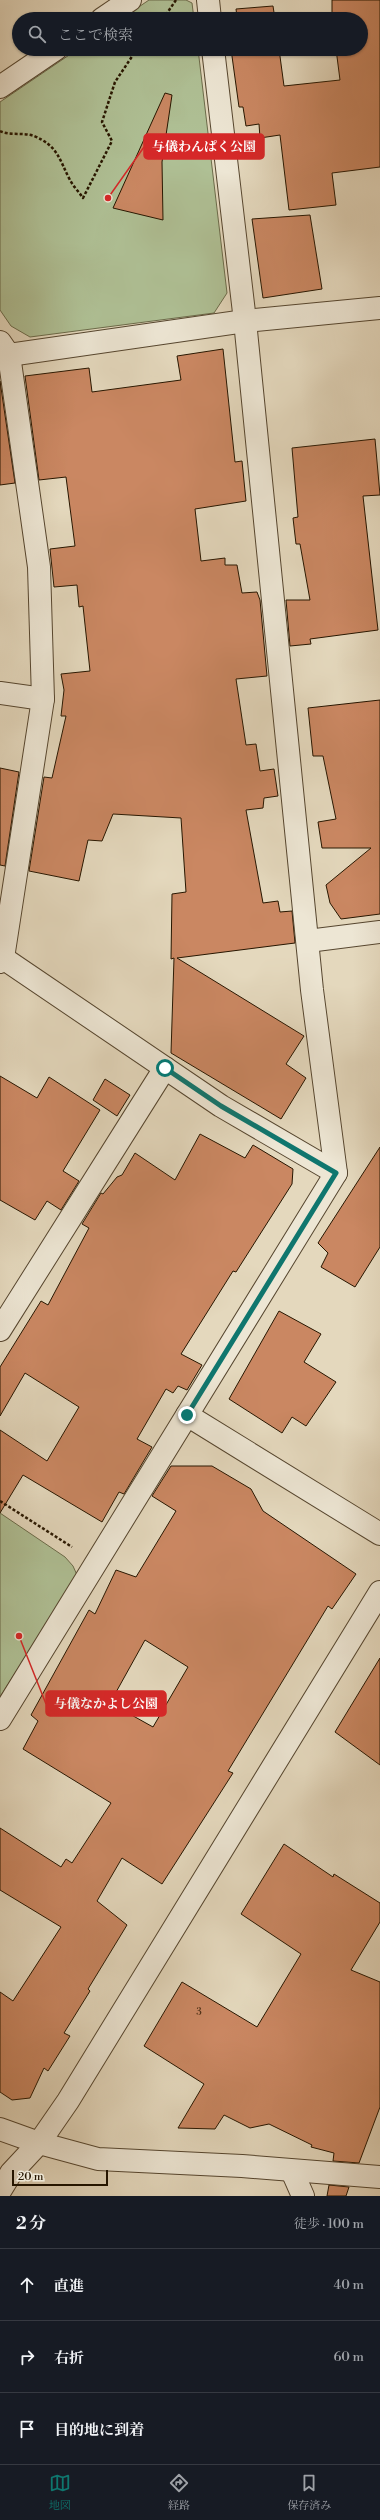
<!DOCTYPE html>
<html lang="ja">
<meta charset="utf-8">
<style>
body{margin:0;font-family:"Libre Bodoni","Noto Serif JP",serif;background:#242831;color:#f1f3f6}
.scale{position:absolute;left:12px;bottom:10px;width:96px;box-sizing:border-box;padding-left:4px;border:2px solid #271600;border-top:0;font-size:11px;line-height:14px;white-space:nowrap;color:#271600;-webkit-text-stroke:3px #ede6d4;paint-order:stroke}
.stop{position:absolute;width:12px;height:12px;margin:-9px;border:3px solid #0f766e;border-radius:50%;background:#fff}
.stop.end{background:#0f766e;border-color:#fff;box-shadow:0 1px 4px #0008}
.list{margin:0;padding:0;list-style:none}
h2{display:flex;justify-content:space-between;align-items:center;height:52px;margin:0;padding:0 16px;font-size:17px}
h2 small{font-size:13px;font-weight:400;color:#9ea1a6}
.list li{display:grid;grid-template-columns:26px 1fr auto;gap:12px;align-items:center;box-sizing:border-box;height:72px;padding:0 16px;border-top:1px solid #363941}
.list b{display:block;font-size:15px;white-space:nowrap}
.list em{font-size:13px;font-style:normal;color:#9ea1a6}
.icon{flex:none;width:22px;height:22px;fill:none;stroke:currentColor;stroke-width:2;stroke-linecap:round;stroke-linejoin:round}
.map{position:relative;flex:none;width:380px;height:2196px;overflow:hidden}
.search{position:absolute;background:#171b24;box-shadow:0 1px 3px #0004;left:12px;right:12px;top:12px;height:44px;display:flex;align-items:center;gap:10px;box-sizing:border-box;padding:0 14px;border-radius:22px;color:#9ea1a6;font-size:15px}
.sheet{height:268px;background:#171b24}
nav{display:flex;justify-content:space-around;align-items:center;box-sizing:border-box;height:56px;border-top:1px solid #363941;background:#171b24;font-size:11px;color:#9ea1a6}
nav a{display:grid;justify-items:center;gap:2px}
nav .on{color:#0f766e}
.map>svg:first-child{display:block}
.green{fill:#afc095;stroke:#6b6b4a}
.building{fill:#ca8762;stroke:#271600;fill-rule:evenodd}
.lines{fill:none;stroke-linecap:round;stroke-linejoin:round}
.minor-casing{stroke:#56462f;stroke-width:24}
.tertiary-casing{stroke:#56462f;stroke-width:24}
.path{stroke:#271600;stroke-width:2.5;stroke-dasharray:3 2;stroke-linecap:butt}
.minor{stroke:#ede6d4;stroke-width:22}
.tertiary{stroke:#ede6d4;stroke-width:22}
.route{stroke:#0f766e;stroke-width:5}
.labels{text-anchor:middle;stroke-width:3.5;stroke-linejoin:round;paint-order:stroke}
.number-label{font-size:10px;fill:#503218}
.leader{fill:none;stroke:#d62828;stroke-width:1.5}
.callout-dot{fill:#d62828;stroke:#ede6d4;stroke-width:1.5}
.callout{fill:#d62828;stroke:#d62828;stroke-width:1.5}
.callout-label{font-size:13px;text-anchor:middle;font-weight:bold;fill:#fff}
</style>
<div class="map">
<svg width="380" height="2196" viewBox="0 0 380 2196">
<rect width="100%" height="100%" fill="#e4d8bd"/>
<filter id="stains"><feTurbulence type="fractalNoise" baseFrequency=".005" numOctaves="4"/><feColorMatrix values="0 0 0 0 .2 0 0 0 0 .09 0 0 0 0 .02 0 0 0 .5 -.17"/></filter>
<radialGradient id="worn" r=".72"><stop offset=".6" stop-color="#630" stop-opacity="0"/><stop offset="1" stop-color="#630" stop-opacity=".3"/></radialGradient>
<g class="green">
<path d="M149 0H186L192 3 194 19H121Z"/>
<path d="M78 49H198L227 293 214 313 30 337 11 326 0 310V102Z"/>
<path d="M0 1513 65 1557 73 1566 77 1575 0 1697Z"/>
</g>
<g class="building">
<path d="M332 0H380V167L332 173 336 205 289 210 280 135 260 138 259 124 246 126 243 107H239L231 49H279L284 86 340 80 336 49H361V19H332Z"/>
<path d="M273 6 275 19H234L237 17 236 9Z"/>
<path d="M165 93 172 95 162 162 163 220 113 208Z"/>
<path d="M310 215 322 289 263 298 252 219Z"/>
<path d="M223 349 235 462 242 461 246 501 195 509 201 561 225 558V565H237L242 593 257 592 260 600 267 676 236 679 246 745 256 744 260 771 274 769 278 796 264 798 263 808 246 810 263 903 278 901 280 912 292 911 295 943 177 958 304 1036 286 1064 306 1078 281 1119 171 1053 174 958 171 959 172 894 186 892 181 818 113 814 102 841 88 840 79 881 29 871 44 777 52 778 66 716H61L64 690 61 674 90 671 83 606 79 607 77 585 54 587 50 549 75 546 66 477 39 480 25 376 89 368 92 392 181 380 177 356Z"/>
<path d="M0 381 15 483 0 485Z"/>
<path d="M375 439 380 495 363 496 378 630 310 639 311 644 290 646 286 600H310L300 544H296L293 518 298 517 292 448Z"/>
<path d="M380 700V914L341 919 330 903 326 885 371 848H322L318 822 336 819 323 756H313L308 708Z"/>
<path d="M0 768 19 772 5 866 0 865Z"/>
<path d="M0 1076 37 1098 49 1077 100 1110 63 1171 79 1181 61 1210 47 1201 35 1220 0 1200Z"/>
<path d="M105 1079 130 1095 117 1116 93 1100Z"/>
<path d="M200 1134 245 1158 253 1145 293 1169 292 1184 236 1272 233 1271 181 1354 202 1365 187 1390 178 1386 173 1393 166 1389 137 1439 152 1447 124 1494 119 1492 102 1522 23 1475 0 1513V1430L47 1461 79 1407 25 1373 0 1416V1367L41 1301 48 1305 89 1228 82 1224 101 1193 103 1194 117 1177 122 1175 135 1153 175 1180Z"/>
<path d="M380 1147V1247L355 1287 321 1267 328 1253 318 1243Z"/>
<path d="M279 1311 321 1334 304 1362 336 1382 306 1426 292 1417 282 1433 229 1399Z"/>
<path d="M171 1466H212L251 1489 263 1511 356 1574 332 1609 328 1606 228 1771 233 1773 162 1884 122 1858 97 1901 127 1925 88 1989 90 1991 64 2033 70 2036 48 2071 44 2068 30 2098 12 2100 0 2092V1992L13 2001 61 1927 0 1890V1828L61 1867 66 1859 72 1863 111 1803 23 1749 38 1721 31 1715 89 1610 95 1614 116 1570 136 1577 176 1511 152 1496ZM145 1640 188 1667 153 1727 110 1703Z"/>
<path d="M380 1658V1765L335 1732Z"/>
<path d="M284 1844 333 1877 334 1874 380 1903V1922L351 1970 380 1982V2107L359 2163 333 2161 334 2153 311 2147 312 2145 269 2124 250 2128 224 2115 215 2129 178 2128 204 2084 144 2046 182 1982 257 2027 301 1954 241 1914Z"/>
<path d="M329 2185 349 2187 346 2196H327Z"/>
</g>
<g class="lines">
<defs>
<g id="minor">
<path d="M208 0 210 19"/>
<path d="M102 19 130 0"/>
<path d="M0 87 56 49"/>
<path d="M0 342 9 355 39 567 43 699 3 958 0 962"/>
<path d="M9 355 245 321 380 308"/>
<path d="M0 693 43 699"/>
<path d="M308 941 380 932"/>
<path d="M3 958 221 1106 336 1173"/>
<path d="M0 1330 165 1068"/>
<path d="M187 1415 380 1534"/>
<path d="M0 1719 336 1173 312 990 245 321 213 49"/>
<path d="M0 2129 39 2143 98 2159 242 2166 380 2177"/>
<path d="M292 2171 303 2196"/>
</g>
<path id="tertiary" d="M0 2191 11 2173 39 2143 68 2101 380 1592"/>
</defs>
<use href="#minor" class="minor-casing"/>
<use href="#tertiary" class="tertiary-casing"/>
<g class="path">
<path d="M163 19 176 0"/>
<path d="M0 131C10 136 23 132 34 136 58 146 59 159 70 180 73 186 79 192 83 198L112 141 102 122 115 82 137 49"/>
<path d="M0 1501 72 1547"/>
</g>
<use href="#minor" class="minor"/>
<use href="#tertiary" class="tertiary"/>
</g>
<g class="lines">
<path class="route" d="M165 1068 221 1106 336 1173 187 1415"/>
</g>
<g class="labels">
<g class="number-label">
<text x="199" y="2015">3</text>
</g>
</g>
<path class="leader" d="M108 198L144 147M19 1636L46 1704"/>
<g class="callout-dot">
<circle cx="108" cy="198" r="4"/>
<circle cx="19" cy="1636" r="4"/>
</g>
<g class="callout">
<rect x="144" y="134" width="120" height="25" rx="4"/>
<rect x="46" y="1691" width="120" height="25" rx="4"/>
</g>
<g class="callout-label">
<text x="204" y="151">与儀わんぱく公園</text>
<text x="106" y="1708">与儀なかよし公園</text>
</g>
<rect width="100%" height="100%" filter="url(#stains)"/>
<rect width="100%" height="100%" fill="url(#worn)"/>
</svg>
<div class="scale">20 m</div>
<div class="stop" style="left:165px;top:1068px"></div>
<div class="stop end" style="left:187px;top:1415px"></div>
<div class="search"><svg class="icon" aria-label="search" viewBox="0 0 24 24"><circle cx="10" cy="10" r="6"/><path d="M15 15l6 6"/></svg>ここで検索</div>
</div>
<section class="sheet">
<h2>2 分<small>徒歩 · 100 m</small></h2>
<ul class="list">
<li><svg class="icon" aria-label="ahead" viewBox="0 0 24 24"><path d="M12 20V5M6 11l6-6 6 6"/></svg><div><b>直進</b></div><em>40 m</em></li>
<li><svg class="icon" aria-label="right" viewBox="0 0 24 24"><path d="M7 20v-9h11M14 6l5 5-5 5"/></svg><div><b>右折</b></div><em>60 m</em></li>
<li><svg class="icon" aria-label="arrive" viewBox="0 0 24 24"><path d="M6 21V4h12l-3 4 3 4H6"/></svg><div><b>目的地に到着</b></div></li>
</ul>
</section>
<nav>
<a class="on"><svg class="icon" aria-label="map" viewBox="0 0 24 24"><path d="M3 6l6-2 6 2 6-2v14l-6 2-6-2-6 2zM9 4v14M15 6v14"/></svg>地図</a>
<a><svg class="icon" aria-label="directions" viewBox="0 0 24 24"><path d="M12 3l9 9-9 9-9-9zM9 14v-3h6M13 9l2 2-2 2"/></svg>経路</a>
<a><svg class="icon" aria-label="saved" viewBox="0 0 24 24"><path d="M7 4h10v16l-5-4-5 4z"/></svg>保存済み</a>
</nav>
